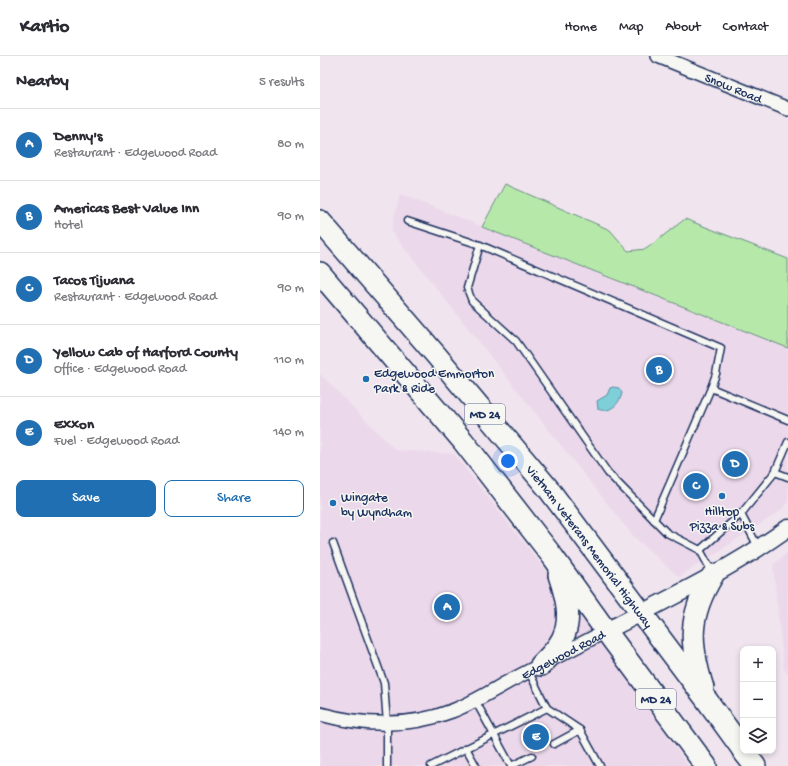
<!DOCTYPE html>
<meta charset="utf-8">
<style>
body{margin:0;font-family:"Gochi Hand",sans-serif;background:#f7f7f7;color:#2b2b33}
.controls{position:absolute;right:12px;bottom:12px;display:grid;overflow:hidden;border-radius:8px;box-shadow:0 2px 6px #0003}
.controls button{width:36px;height:36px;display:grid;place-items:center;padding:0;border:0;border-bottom:1px solid #e1e1e2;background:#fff;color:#2b2b33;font:20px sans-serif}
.you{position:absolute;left:188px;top:405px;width:14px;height:14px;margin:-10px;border:3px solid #fff;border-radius:50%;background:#1a73e8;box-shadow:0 0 0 6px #1a73e833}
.badge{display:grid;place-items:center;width:26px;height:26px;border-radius:50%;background:#1f6fb2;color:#fff;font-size:13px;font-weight:700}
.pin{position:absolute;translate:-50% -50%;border:2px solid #fff;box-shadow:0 1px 4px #0006}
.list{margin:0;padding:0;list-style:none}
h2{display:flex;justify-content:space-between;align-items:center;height:52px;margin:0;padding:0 16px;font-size:17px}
h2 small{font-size:13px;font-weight:400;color:#7c7c81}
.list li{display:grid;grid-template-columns:26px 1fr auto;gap:12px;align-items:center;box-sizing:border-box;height:72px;padding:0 16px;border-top:1px solid #e1e1e2}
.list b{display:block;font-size:15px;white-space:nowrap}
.list p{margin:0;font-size:13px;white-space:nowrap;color:#7c7c81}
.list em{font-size:13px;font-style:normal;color:#7c7c81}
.actions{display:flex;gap:8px;padding:12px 16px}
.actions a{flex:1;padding:9px 0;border:1px solid #1f6fb2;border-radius:8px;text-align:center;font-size:14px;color:#1f6fb2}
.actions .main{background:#1f6fb2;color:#fff}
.icon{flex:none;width:22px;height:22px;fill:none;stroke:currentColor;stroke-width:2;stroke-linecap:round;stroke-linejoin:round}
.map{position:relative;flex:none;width:468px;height:710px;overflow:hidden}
header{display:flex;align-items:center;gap:24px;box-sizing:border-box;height:56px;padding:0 20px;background:#fff;border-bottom:1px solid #e1e1e2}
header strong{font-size:19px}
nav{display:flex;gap:22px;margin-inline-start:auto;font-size:14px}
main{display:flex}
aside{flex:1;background:#fff}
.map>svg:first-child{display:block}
.built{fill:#ecd8eb}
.green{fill:#b6e9a9;stroke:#688c84}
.water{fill:#7ecfd7;stroke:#568fa7}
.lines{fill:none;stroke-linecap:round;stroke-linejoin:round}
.service-casing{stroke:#1b2f5e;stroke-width:9}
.minor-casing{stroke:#1b2f5e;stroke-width:16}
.tertiary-casing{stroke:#1b2f5e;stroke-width:19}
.trunk-casing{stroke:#1b2f5e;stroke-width:24}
.service{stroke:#f6f6f2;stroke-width:6}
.minor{stroke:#f6f6f2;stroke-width:13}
.tertiary{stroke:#f6f6f2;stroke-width:16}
.trunk{stroke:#f6f6f2;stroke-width:21}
.poi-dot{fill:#1f6fb2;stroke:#f6f6f2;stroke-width:1.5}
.labels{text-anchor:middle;stroke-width:3;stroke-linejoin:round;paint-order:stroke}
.shield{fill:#f6f6f2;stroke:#5d6b8a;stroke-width:1}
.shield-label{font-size:12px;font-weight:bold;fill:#1b2f5e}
.street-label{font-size:13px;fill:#1b2f5e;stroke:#f6f6f2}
.poi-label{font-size:13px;fill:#1b2f5e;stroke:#f6f6f2;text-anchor:start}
</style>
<header>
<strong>Kartio</strong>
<nav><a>Home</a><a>Map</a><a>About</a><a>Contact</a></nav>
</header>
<main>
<aside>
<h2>Nearby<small>5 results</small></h2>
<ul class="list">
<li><span class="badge">A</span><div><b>Denny's</b><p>Restaurant · Edgewood Road</p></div><em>80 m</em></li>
<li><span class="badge">B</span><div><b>Americas Best Value Inn</b><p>Hotel</p></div><em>90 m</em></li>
<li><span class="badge">C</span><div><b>Tacos Tijuana</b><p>Restaurant · Edgewood Road</p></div><em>90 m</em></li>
<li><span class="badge">D</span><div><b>Yellow Cab of Harford County</b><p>Office · Edgewood Road</p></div><em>110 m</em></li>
<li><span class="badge">E</span><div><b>Exxon</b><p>Fuel · Edgewood Road</p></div><em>140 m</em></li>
</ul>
<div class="actions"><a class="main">Save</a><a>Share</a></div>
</aside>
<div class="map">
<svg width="468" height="710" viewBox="0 0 468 710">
<rect width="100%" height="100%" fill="#f0e4ee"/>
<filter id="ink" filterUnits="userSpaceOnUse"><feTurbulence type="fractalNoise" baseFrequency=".025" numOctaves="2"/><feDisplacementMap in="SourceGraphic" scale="8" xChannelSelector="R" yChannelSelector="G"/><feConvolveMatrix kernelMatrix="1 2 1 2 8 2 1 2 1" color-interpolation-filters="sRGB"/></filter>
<g filter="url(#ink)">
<g class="built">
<path d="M80 138 468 292V446L459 456 359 521 313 480 71 175Z"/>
<path d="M0 318 75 394 134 398 298 606 368 710H0Z"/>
<path d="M468 496V619L464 613 453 509Z"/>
</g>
<path class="green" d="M185 128 290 174 308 195 326 193 365 163 468 203V292L162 171Z"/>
<path class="water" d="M293 331 299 332 302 337C300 348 289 358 278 353L277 345 287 339 290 332Z"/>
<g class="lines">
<defs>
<g id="service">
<path d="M87 165 160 189 401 292 396 318 391 332 334 464"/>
<path d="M160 189 147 232 152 245 196 285 288 417 347 477 380 494 392 516"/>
<path d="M391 332 468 364"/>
<path d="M455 416 468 421"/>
<path d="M421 458 438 491"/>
<path d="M13 487 64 627 67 668V710"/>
<path d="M380 494 421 458 455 416 468 386"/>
<path d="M209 616 227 652 260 674 234 688"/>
<path d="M155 644 191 710"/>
<path d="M260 674 280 710"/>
<path d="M146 692 156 710"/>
<path d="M111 710 227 652"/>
<path d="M191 710 212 700"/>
</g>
<g id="minor">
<path id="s1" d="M338 0 468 53"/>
<path id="s2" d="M0 658C44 670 88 672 132 655 151 648 170 636 188 626 221 609 253 592 286 575"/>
</g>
<path id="tertiary" d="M286 575C348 543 411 513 468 472"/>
<g id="trunk">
<path id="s3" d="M0 165 116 299 227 431 386 643 423 694"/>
<path d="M0 217 143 385 233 501 286 575 386 710"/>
<path d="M221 609C227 603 233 597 238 590 254 568 247 543 239 519"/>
<path d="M383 632C369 587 368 560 393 519"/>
<path d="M423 695 435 710"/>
</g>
</defs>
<use href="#service" class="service-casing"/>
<use href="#minor" class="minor-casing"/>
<use href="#tertiary" class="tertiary-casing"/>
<use href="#trunk" class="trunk-casing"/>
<use href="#service" class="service"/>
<use href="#minor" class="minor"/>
<use href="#tertiary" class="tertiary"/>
<use href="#trunk" class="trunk"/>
</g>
</g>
<g class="poi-dot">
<circle cx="46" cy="323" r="4"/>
<circle cx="402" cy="440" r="4"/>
<circle cx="13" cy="447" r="4"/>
</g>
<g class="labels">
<g class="shield">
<rect x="145" y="348" width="40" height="20" rx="3"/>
<rect x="316" y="633" width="40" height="20" rx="3"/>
</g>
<g class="shield-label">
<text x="165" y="362">MD 24</text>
<text x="336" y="647">MD 24</text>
</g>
<g class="street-label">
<text dy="5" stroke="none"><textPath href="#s1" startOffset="82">Snow Road</textPath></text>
<text dy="5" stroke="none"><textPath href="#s3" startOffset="423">Vietnam Veterans Memorial Highway</textPath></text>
<text dy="5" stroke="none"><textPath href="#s2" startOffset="259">Edgewood Road</textPath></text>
</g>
<g class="poi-label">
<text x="54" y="321">Edgewood Emmorton<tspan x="54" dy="15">Park &amp; Ride</tspan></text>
<text x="21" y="445">Wingate<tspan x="21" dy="15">by Wyndham</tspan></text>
<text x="402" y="459" text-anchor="middle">Hilltop<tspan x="402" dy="15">Pizza &amp; Subs</tspan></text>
</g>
</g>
</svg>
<div class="controls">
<button>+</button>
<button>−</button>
<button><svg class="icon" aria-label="layers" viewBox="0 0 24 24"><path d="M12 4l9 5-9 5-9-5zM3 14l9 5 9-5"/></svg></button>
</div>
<div class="you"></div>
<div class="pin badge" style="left:127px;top:551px">A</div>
<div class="pin badge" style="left:339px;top:314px">B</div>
<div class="pin badge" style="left:376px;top:430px">C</div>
<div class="pin badge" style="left:415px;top:408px">D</div>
<div class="pin badge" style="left:216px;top:681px">E</div>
</div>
</main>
